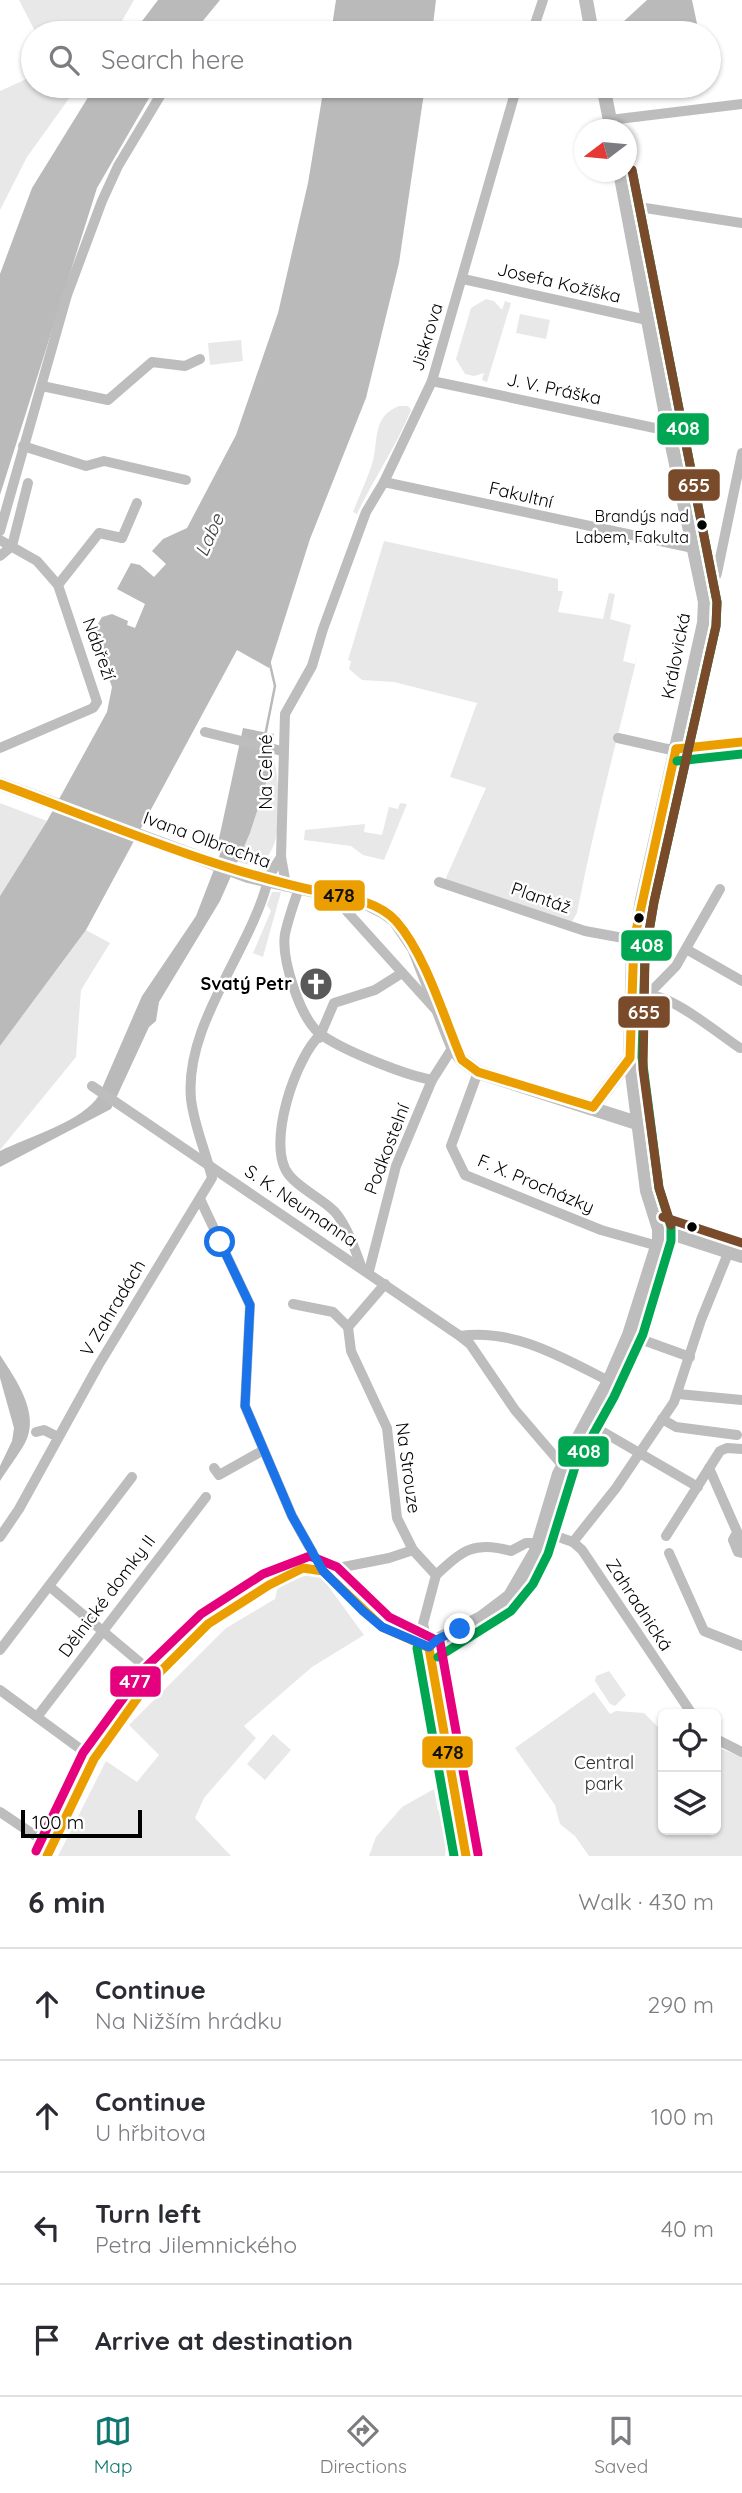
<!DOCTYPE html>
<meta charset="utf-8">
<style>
body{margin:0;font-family:Quicksand,sans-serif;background:#f7f7f7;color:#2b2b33}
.controls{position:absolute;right:21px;bottom:21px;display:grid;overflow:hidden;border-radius:10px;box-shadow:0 2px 5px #0004}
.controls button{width:63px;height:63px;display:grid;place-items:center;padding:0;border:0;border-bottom:2px solid #e1e1e2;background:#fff;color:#2b2b33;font:35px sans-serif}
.compass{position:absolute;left:574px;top:119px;width:63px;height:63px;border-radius:50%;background:#fff;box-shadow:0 2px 5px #0004;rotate:254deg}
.scale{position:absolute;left:21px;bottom:18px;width:121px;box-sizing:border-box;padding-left:7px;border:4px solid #000;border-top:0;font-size:19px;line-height:24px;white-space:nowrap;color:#000;-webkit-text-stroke:5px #fff;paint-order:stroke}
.stop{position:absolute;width:21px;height:21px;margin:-16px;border:5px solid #1a73e8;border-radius:50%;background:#fff}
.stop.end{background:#1a73e8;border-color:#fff;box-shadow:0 2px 7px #0008}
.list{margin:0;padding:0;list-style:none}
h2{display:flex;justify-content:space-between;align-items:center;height:91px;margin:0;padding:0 28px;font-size:30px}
h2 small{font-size:23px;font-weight:400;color:#7c7c81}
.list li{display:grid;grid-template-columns:46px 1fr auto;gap:21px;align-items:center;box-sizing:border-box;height:112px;padding:0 28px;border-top:2px solid #e1e1e2}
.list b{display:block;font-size:26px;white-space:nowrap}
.list p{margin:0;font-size:23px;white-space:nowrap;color:#7c7c81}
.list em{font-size:23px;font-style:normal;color:#7c7c81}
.icon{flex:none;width:38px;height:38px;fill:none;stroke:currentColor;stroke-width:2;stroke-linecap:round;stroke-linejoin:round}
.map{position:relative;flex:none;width:742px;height:1856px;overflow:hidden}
.search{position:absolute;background:#fff;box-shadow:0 2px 5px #0004;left:21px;right:21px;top:21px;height:77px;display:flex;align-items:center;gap:18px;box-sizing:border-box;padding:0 24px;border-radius:38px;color:#7c7c81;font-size:26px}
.sheet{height:539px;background:#fff}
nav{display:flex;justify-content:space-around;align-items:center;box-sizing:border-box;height:98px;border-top:2px solid #e1e1e2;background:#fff;font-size:19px;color:#7c7c81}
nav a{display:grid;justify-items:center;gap:4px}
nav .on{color:#0f766e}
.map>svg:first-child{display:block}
.green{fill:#e8e8e8}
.water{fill:#bababa}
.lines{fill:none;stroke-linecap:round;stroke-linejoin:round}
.stream{stroke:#bababa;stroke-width:2.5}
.minor{stroke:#bdbdbd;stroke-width:10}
.major{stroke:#bdbdbd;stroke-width:14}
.bus-1-casing{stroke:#fff;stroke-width:14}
.bus-2-casing{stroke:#fff;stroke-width:14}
.bus-3-casing{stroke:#fff;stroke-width:14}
.bus-4-casing{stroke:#fff;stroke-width:14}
.bus-1{stroke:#eb9e00;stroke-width:9}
.bus-2{stroke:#00a651;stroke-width:9}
.bus-3{stroke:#7a4b2a;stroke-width:9}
.bus-4{stroke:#e5007d;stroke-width:9}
.route{stroke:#1a73e8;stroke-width:9}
.bus-dot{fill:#000;stroke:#fff;stroke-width:2.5}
.labels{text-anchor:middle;stroke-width:5;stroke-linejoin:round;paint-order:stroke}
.bus-label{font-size:16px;fill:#000;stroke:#fff;text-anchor:end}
.street-label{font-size:18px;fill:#000;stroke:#fff}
.poi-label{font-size:18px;font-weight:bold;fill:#000;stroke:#fff;text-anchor:end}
.park-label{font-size:18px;fill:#2d2d2d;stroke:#fff}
.water-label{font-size:19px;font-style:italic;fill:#3e3e3e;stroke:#fff}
.line-badge{stroke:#fff;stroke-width:2.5}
.badge-label{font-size:19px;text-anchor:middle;font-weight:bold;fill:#fff}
.pale-badge-label{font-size:19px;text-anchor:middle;font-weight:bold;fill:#111}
</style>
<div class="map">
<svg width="742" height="1856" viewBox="0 0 742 1856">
<rect width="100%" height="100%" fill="#fff"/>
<g class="green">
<path d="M19 0H134L115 33H36Z"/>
<path d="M33 76V86H78L27 157 0 210V91Z"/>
<path d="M486 299 494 301 502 310 505 301 511 303 487 382 482 380 484 373 474 376 465 374 456 359 471 308Z"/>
<path d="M520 314 550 320 546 339 516 333Z"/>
<path d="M241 340 243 361 210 365 208 343Z"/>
<path d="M399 406H408L411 410C396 447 374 478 357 514L353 512C359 496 367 480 372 464 379 442 371 417 399 406Z"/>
<path d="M384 541 558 579V591H563L558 612 603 619 609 593 615 594 610 619 631 625 623 661 635 664 639 649C618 737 594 824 577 913L571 923 445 880 486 788 450 777 477 703 394 682 362 680 349 669 351 661 348 660Z"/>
<path d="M268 756H273C281 785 290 884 236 861L250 833 272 765Z"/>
<path d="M0 803 47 821 0 896Z"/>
<path d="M400 803 407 804 384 860 363 855 351 846 304 840 305 830 365 824 364 832 382 835 389 807 398 809Z"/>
<path d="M272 892H281L263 957 253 953 271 911 267 905Z"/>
<path d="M86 930 110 943 81 990 76 1057 0 1150V1046Z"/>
<path d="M312 1573 320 1575 364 1635 312 1667 244 1726 256 1738 204 1798 195 1818 231 1856H58L106 1761 137 1782 159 1755 129 1725 226 1628 275 1599 278 1586Z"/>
<path d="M609 1671 626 1695 615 1706 610 1704 595 1681 596 1676Z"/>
<path d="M594 1692 610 1714 616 1711 644 1713 663 1732V1830H716V1747L742 1757V1856H589L575 1836 560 1824 555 1805 515 1748Z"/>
<path d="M273 1734 291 1750 265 1780 247 1764Z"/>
<path d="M434 1789 438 1811 448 1809 453 1836 447 1837 445 1856H369L376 1837 402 1807Z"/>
</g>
<g class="water">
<path d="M158 0H220L193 33H133Z"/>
<path d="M336 0H436L432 33H331Z"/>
<path d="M647 0H692L699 33H611Z"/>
<path d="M95 86H156L97 188 0 495V274L32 188Z"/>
<path d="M324 86H425L399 263 366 398 310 539 269 668 237 650 86 930 0 1046V896L47 821 107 712 112 687 92 634 102 617 112 614 128 621 127 625 135 628 145 604 117 589 131 563 140 565 154 577 166 564 152 551 163 539 187 528 236 435 278 313 308 183Z"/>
<path d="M243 728 274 734 268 756 272 765 250 833 220 901 159 1002 156 1021 149 1027 111 1109 0 1167V1151C28 1137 84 1121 99 1095L142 996 196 916 220 854 218 843Z"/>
<path d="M0 1355C15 1378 41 1414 25 1443 18 1456 8 1468 0 1481V1466L12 1441 14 1428 0 1378Z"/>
</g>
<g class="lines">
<path class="stream" d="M265 736 275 686 269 660"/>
<g class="minor">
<path d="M208 33 214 27"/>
<path d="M532 33 543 0"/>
<path d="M610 120 742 104"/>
<path d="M626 205 742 223"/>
<path d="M463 279 647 320"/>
<path d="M432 381 669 431"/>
<path d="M42 386 108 400 152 362 185 366 200 359"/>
<path d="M23 446 86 466 104 461 186 480"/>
<path d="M384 482 693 548"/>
<path d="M0 531 67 295 102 201 118 166 166 86"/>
<path d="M0 540 37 561 58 585 97 702 93 708 0 748"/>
<path d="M0 556 12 546 28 483"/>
<path d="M58 585 99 533 122 538 137 503"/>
<path d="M705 602 717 573 742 453"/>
<path d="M205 732 282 751"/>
<path d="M618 738 667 749 742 742"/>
<path d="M439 882 585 931 634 940"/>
<path d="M286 885 281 857 285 714 312 666 323 629 366 512 384 482 432 381 517 86"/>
<path d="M299 888C294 903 288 919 285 934 281 959 300 1017 319 1033 341 1050 405 1075 432 1080"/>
<path d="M333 896 436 1010"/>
<path d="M686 949 742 981"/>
<path d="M648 995C674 996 717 1033 740 1048"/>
<path d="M633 1010 676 966 720 889"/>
<path d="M321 1034C296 1056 265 1146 289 1175 301 1190 322 1198 335 1212 347 1226 355 1249 361 1266"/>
<path d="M319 1038 334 1003 375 990 402 973"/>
<path d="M478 1072 451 1146 465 1175 601 1230 658 1246"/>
<path d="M92 1086 460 1336 470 1344 515 1410 563 1466"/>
<path d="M200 1199 250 1305 245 1406 292 1516 323 1571"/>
<path d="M369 1271 396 1166 432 1080 453 1047"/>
<path d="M293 1304 333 1312 348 1327"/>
<path d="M348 1327 351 1351 387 1428 397 1518 413 1550 436 1575"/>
<path d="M348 1327 385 1284"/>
<path d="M629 1335 690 1357"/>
<path d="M460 1336C514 1328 563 1358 609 1381"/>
<path d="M678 1394 742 1400"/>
<path d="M662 1419 676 1427 737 1435"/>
<path d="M586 1422 698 1487"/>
<path d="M36 1432 44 1430 58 1437"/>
<path d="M214 1468 219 1475 262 1451"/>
<path d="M709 1468 742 1543"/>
<path d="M544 1532 573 1542 582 1550 692 1714"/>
<path d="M666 1536 720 1451 727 1448 742 1449"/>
<path d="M735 1536 733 1540 738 1552 742 1553"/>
<path d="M0 1537 19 1509 98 1366 212 1178C206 1152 194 1126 191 1099 184 1023 253 948 269 876L281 857"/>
<path d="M573 1542 616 1488 674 1402 701 1320 729 1251"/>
<path d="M669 1553 704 1631 742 1646"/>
<path d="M323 1571 389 1558 413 1550"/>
<path d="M436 1575C462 1551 474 1540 511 1551L526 1543H540"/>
<path d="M49 1586 155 1675"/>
<path d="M429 1648 423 1624 436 1575"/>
<path d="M0 1650 132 1477"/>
<path d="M0 1690 94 1759"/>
<path d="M37 1717 206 1497"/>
<path d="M716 1739 742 1752"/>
<path d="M0 1812 52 1847"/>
<path d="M47 1856 94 1759 146 1686 208 1624 269 1585 303 1568 323 1571 382 1627 429 1648"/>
</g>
<g class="major">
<path d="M586 0 592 33"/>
<path d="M603 86 612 130"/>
<path d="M0 784 248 876 364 902 384 912 395 920 414 948 453 1047 462 1060 478 1072 637 1123"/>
<path d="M593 1107 630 1058"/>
<path d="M659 1229 742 1256"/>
<path d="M466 1856 429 1659 433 1642 481 1618 510 1596 536 1551 559 1474 609 1381 629 1335 659 1240V1229L647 1191 630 1058 633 954 642 900 704 623 705 602 669 431 620 172"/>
</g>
<defs>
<g id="bus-1">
<path d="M676 749 742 742"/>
<path d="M0 784C103 822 205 866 312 890 339 896 376 899 396 921 426 955 444 1018 462 1060L478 1072 593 1107"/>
<path d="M593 1107 630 1058 634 940 676 749"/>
<path d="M429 1648 466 1856"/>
<path d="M47 1856 94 1759 146 1686 208 1624 269 1585 303 1568 323 1571 382 1627 429 1648"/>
</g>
<g id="bus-2">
<path d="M677 761 742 754"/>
<path d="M417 1648 454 1856"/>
<path d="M438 1657 511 1611 533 1584 548 1554 575 1467 614 1397 643 1334 671 1241V1227L659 1188 642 1057 645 955 654 902 716 626 717 602 632 170"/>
</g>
<g id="bus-3">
<path d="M632 170 717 602 716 626 654 902 645 955 643 1069 659 1188 671 1225"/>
<path d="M663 1217 742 1243"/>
</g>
<path id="bus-4" d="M36 1851 83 1753 146 1667 201 1614 263 1574 310 1556 337 1567 389 1617 440 1642 478 1854"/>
</defs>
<use href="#bus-1" class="bus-1-casing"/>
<use href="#bus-2" class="bus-2-casing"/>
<use href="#bus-3" class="bus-3-casing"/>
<use href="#bus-4" class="bus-4-casing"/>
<use href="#bus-1" class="bus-1"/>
<use href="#bus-2" class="bus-2"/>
<use href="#bus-3" class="bus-3"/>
<use href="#bus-4" class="bus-4"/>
</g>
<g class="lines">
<path class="route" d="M220 1242 250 1305 245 1406 292 1516 323 1571 363 1611 382 1627 429 1647 438 1639 460 1629"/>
</g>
<defs>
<symbol id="church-disc" viewBox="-11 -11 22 22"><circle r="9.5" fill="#595959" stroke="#fff"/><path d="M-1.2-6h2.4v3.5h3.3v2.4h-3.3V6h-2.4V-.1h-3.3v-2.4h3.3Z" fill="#fff"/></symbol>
</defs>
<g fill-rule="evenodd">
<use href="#church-disc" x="297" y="965" width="38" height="38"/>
</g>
<g class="bus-dot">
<circle cx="702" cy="525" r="6"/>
<circle cx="639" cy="918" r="6"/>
<circle cx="692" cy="1227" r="6"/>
</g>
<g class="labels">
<g class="bus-label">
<text x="689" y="522">Brandýs nad<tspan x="689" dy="21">Labem, Fakulta</tspan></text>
</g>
<g class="street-label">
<text transform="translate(559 283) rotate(13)" y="6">Josefa Kožíška</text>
<text transform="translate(427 337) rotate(-73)" y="6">Jiskrova</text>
<text transform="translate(554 389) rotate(12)" y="6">J. V. Práška</text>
<text transform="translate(521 495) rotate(13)" y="6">Fakultní</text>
<text transform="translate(99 649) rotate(70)" y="6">Nábřeží</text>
<text transform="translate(676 656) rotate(-79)" y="6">Královická</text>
<text transform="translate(266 772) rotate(-90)" y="6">Na Celné</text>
<text transform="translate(207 840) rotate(20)" y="6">Ivana Olbrachta</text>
<text transform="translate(541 898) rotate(19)" y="6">Plantáž</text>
<text transform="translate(387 1149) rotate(-69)" y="6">Podkostelní</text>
<text transform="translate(536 1184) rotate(23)" y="6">F. X. Procházky</text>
<text transform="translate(301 1206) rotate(34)" y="6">S. K. Neumanna</text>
<text transform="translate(113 1308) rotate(-59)" y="6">V Zahradách</text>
<text transform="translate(408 1468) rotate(82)" y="6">Na Strouze</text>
<text transform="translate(107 1596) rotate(-53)" y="6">Dělnické domky II</text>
<text transform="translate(639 1605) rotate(57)" y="6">Zahradnická</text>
</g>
<g class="poi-label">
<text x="292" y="990">Svatý Petr</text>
</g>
<g class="park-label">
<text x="604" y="1769">Central<tspan x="604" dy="21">park</tspan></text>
</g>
<g class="water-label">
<text transform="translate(209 535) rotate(-66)" y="7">Labe</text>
</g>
</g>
<g class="line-badge">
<rect x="656" y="412" width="54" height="34" rx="7" fill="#00a651"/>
<rect x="667" y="468" width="54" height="34" rx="7" fill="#7a4b2a"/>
<rect x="313" y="879" width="53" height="33" rx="7" fill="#eb9e00"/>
<rect x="620" y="929" width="53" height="33" rx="7" fill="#00a651"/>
<rect x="617" y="995" width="54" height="34" rx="7" fill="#7a4b2a"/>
<rect x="557" y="1435" width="53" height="33" rx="7" fill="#00a651"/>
<rect x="109" y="1665" width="53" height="33" rx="7" fill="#e5007d"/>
<rect x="421" y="1735" width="53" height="34" rx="7" fill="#eb9e00"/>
</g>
<g class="badge-label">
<text x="683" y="435">408</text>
<text x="694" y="492">655</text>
<text x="647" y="952">408</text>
<text x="644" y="1019">655</text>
<text x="584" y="1458">408</text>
<text x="135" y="1688">477</text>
</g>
<g class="pale-badge-label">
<text x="339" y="902">478</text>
<text x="448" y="1759">478</text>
</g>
</svg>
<div class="controls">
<button><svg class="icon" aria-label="locate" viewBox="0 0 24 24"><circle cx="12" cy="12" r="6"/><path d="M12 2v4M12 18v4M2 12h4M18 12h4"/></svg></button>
<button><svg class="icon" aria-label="layers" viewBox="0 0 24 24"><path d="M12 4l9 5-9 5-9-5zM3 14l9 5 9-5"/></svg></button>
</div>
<svg class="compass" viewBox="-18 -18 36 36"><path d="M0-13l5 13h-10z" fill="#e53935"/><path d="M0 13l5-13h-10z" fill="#7c7c81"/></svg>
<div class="scale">100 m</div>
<div class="stop" style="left:220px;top:1242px"></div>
<div class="stop end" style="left:460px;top:1629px"></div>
<div class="search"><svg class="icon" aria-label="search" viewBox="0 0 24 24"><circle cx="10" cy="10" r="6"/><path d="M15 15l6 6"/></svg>Search here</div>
</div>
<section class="sheet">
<h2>6 min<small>Walk · 430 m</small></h2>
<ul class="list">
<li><svg class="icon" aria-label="ahead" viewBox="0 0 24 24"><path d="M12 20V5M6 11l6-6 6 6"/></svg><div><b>Continue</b><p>Na Nižším hrádku</p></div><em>290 m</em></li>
<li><svg class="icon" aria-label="ahead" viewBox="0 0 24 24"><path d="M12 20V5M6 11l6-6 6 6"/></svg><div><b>Continue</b><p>U hřbitova</p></div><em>100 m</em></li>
<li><svg class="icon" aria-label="left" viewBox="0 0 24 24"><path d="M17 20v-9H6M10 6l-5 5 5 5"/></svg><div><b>Turn left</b><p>Petra Jilemnického</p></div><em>40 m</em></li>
<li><svg class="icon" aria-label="arrive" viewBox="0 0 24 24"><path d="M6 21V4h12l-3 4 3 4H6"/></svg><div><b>Arrive at destination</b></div></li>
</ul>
</section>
<nav>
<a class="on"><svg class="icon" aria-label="map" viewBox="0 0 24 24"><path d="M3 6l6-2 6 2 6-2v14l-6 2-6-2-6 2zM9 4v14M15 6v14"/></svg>Map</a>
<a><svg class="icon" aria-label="directions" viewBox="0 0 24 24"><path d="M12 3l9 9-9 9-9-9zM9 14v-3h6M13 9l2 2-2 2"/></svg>Directions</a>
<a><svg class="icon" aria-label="saved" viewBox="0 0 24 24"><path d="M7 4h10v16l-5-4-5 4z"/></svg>Saved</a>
</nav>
